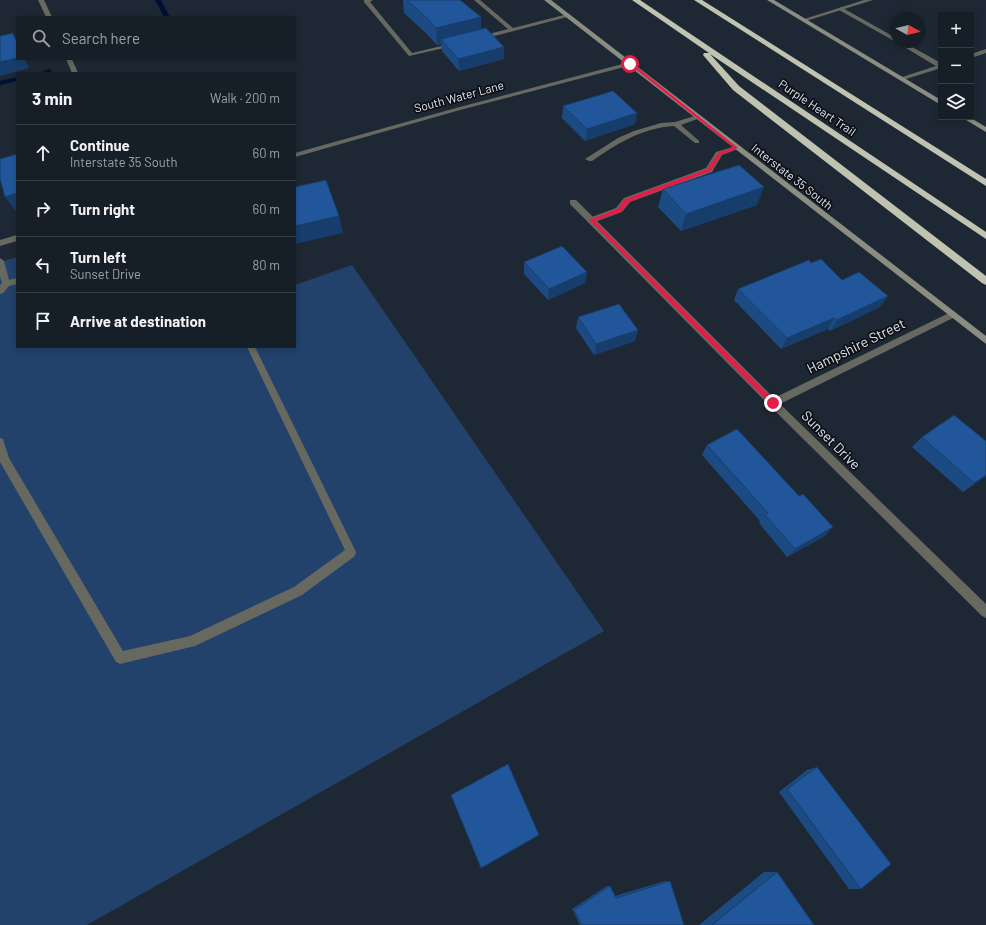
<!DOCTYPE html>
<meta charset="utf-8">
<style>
body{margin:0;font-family:Barlow,sans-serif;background:#1f272f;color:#f1f3f6}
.controls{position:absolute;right:12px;top:12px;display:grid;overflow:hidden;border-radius:0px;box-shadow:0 2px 6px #0003}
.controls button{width:36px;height:36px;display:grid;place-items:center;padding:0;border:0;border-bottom:1px solid #353c44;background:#161e27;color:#f1f3f6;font:20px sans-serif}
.compass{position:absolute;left:890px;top:12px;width:36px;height:36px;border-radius:50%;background:#161e27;box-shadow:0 2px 6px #0003;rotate:98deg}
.stop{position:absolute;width:12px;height:12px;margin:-9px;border:3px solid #e11d48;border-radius:50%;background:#fff}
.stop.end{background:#e11d48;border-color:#fff;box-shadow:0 1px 4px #0008}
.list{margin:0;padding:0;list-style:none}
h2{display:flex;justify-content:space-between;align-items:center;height:52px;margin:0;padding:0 16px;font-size:17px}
h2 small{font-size:13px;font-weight:400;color:#9ea2a7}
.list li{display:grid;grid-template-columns:26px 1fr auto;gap:12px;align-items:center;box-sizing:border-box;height:56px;padding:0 16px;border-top:1px solid #353c44}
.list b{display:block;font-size:15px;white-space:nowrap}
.list p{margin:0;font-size:13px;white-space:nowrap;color:#9ea2a7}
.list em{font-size:13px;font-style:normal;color:#9ea2a7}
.icon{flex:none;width:22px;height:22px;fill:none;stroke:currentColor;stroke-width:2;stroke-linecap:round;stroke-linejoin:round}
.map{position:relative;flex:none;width:986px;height:925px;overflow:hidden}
.search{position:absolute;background:#161e27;box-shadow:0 2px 6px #0003;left:16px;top:16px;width:280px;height:44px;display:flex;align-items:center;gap:10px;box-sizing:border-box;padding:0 14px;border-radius:0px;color:#9ea2a7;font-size:15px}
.panel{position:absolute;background:#161e27;box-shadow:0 2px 6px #0003;left:16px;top:72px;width:280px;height:276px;border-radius:0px}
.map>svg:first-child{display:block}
.green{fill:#22426b}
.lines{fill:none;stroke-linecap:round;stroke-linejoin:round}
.stream{fill:#001032;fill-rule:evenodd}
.lane{fill:#676860;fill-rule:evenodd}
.street{fill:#676860;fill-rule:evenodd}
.secondary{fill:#8b8d81;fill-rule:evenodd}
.highway{fill:#bfc3b0;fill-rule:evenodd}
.wall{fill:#1c4b84}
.shaded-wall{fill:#173d6c}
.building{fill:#21579a;stroke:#173d6c}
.route{fill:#e11d48}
.labels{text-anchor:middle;stroke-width:3.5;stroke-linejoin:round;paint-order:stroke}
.far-street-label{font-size:12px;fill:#dfe6ee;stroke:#0c1016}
.street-label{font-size:14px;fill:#dfe6ee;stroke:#0c1016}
</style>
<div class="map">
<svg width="986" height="925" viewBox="0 0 986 925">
<rect width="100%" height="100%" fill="#1e2834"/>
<path class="green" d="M17 257V347H295V285L352 265 604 631 87 925H0V262Z"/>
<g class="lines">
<g class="stream">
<path d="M155 0H161L170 17H164Z"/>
<path d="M49 69 51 70V72L39 73Z"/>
<path d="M17 77V81L0 85V81Z"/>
</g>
<g class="lane">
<path d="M364 0H373L370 2 412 53 454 43 457 45 409 56 364 2Z"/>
<path d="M474 0H480L513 28 568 14 571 16 479 40 476 38 477 37 508 29Z"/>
<path d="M841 7 896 38V42L839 10 838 9Z"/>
<path d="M896 42H903L941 63V68L903 80H899V78L936 66Z"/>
<path d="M986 49V53L971 58V54Z"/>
<path d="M698 115 701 117 700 118 681 125 699 141V143H695L674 126C642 128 618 143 592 161H589L585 159 618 138 634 131 661 123 675 122Z"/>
<path d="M736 146 738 147V149L722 155 712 172 630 202 622 212 592 223 588 220 589 218 616 208 624 198 706 168 716 152Z"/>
</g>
<g class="street">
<path d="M38 0H44L52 17H46Z"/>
<path d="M864 0H873L806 21 801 20Z"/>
<path d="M66 59H72L78 73H72Z"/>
<path d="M630 62 632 63V65L460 110 295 157V153L456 108Z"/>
<path d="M570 200H576L774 398 949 313H955L956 315 955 317 780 404 986 604V618L982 616 770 406 570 204Z"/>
<path d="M17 235V241L0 246V240Z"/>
<path d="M0 258 4 261 9 280 17 278V284L9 286 3 293 0 294V285L2 283 0 277Z"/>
<path d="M247 347H255L356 552 355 556 302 595 195 646 120 664 116 662 0 462V438L3 439 9 458 123 651 190 636 294 587 345 550Z"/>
</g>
<g class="secondary">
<path d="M544 0H551L986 336V344Z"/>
<path d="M767 0H774L941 100V105Z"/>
<path d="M961 117H969L986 127V132Z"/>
</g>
<g class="highway">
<path d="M632 0H640L986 232V239L710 54 739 86 986 276V285L982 283 733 90 703 55 704 53H709Z"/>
<path d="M694 0H702L986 179V186Z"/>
</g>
</g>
<g class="wall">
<path d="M403 0H460L481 17V29L504 59 459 71 442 51 441 44 437 45 428 35 404 13Z"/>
<path d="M563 106 635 124 585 141 562 118Z"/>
<path d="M663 189 757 205 681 231 658 207Z"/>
<path d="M524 262 587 272 585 283 548 300 524 274Z"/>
<path d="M811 263 842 280 880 307 830 331 828 329 781 349 734 300 738 289Z"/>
<path d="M578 317 638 330 635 341 594 355 576 328Z"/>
<path d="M922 437 986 441V476L963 492 912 447Z"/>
<path d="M707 445 799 496 825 536 787 557 759 523 760 521 702 455Z"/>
<path d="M817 767 861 889H849L779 792 807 770Z"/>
<path d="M764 872H777L814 925H699Z"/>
<path d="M665 881H670L684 925H580L572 909 607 886H610L615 896Z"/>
</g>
<g class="shaded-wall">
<path d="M481 17V34L441 39V44L437 45 436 28Z"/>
<path d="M504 47V59L459 71 458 59Z"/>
<path d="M17 58V59H25L29 68 0 76V62Z"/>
<path d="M637 113 635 124 585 141 587 129Z"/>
<path d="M764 187 757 205 681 231 686 214Z"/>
<path d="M17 193V213L5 197Z"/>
<path d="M339 216 343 233 295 244V226Z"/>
<path d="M587 272 585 283 548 300 549 289Z"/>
<path d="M888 296 880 307 830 331 837 320Z"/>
<path d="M834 318 828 329 781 349 787 338Z"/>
<path d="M638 330 635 341 594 355 596 344Z"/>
<path d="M986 475V476L963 492 974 483Z"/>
<path d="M833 527 825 536 787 557 795 549Z"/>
<path d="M539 835 481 869V868Z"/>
</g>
<g class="building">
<path d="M407 0H460L481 17 436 28 427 18Z"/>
<path d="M486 28 504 47 458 59 441 39Z"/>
<path d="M13 33 17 43V58L0 62V36Z"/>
<path d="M613 91 637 113 587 129 563 106Z"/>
<path d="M17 154V193L5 197 0 179V159Z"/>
<path d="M739 165 764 187 686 214 663 189Z"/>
<path d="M326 180 339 216 295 226V187Z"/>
<path d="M562 246 587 272 549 289 524 262Z"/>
<path d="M821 259 842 280 859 272 888 296 837 320 834 318 787 338 738 289 809 260 811 263Z"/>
<path d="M619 304 638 330 596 344 578 317Z"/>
<path d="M954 415 986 441V475L974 483 922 437Z"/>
<path d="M737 429 799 496 803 494 833 527 795 549 765 515 768 513 707 445Z"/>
<path d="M508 764 539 835 481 868 451 795Z"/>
<path d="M817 767 891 864 861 889 787 789Z"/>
<path d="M777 872 814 925H712Z"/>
<path d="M670 881 684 925H582L574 910 610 886 616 898Z"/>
</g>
<path class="route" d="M629 63H632L738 148 721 155 711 171 629 202 621 212 595 221 775 401V405H771L589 220 617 209 625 199 707 169 718 153 733 147 629 64Z"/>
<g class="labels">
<g class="far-street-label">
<text transform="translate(459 97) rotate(-15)" y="4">South Water Lane</text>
<text transform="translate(817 108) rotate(34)" y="4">Purple Heart Trail</text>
<text transform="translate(792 177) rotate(38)" y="4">Interstate 35 South</text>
</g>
<g class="street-label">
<text transform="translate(856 346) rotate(-26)" y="5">Hampshire Street</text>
<text transform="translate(831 440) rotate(45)" y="5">Sunset Drive</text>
</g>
</g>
</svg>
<div class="controls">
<button>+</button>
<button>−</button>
<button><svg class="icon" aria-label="layers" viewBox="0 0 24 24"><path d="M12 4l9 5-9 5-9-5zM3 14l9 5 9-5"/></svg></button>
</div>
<svg class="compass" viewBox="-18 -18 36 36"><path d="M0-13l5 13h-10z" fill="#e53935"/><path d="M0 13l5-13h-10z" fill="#9ea2a7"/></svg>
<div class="stop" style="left:630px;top:64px"></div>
<div class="stop end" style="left:773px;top:403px"></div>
<div class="search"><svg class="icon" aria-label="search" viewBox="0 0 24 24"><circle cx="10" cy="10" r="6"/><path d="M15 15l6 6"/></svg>Search here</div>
<section class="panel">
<h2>3 min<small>Walk · 200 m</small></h2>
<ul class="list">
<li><svg class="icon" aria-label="ahead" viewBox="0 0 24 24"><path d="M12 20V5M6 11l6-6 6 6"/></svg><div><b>Continue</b><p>Interstate 35 South</p></div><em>60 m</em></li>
<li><svg class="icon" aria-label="right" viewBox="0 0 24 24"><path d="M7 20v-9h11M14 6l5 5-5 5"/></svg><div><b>Turn right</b></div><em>60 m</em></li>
<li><svg class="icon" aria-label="left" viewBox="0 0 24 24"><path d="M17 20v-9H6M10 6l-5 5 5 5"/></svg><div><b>Turn left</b><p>Sunset Drive</p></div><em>80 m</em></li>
<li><svg class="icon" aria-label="arrive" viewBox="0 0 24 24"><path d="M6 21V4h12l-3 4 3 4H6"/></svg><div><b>Arrive at destination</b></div></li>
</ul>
</section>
</div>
